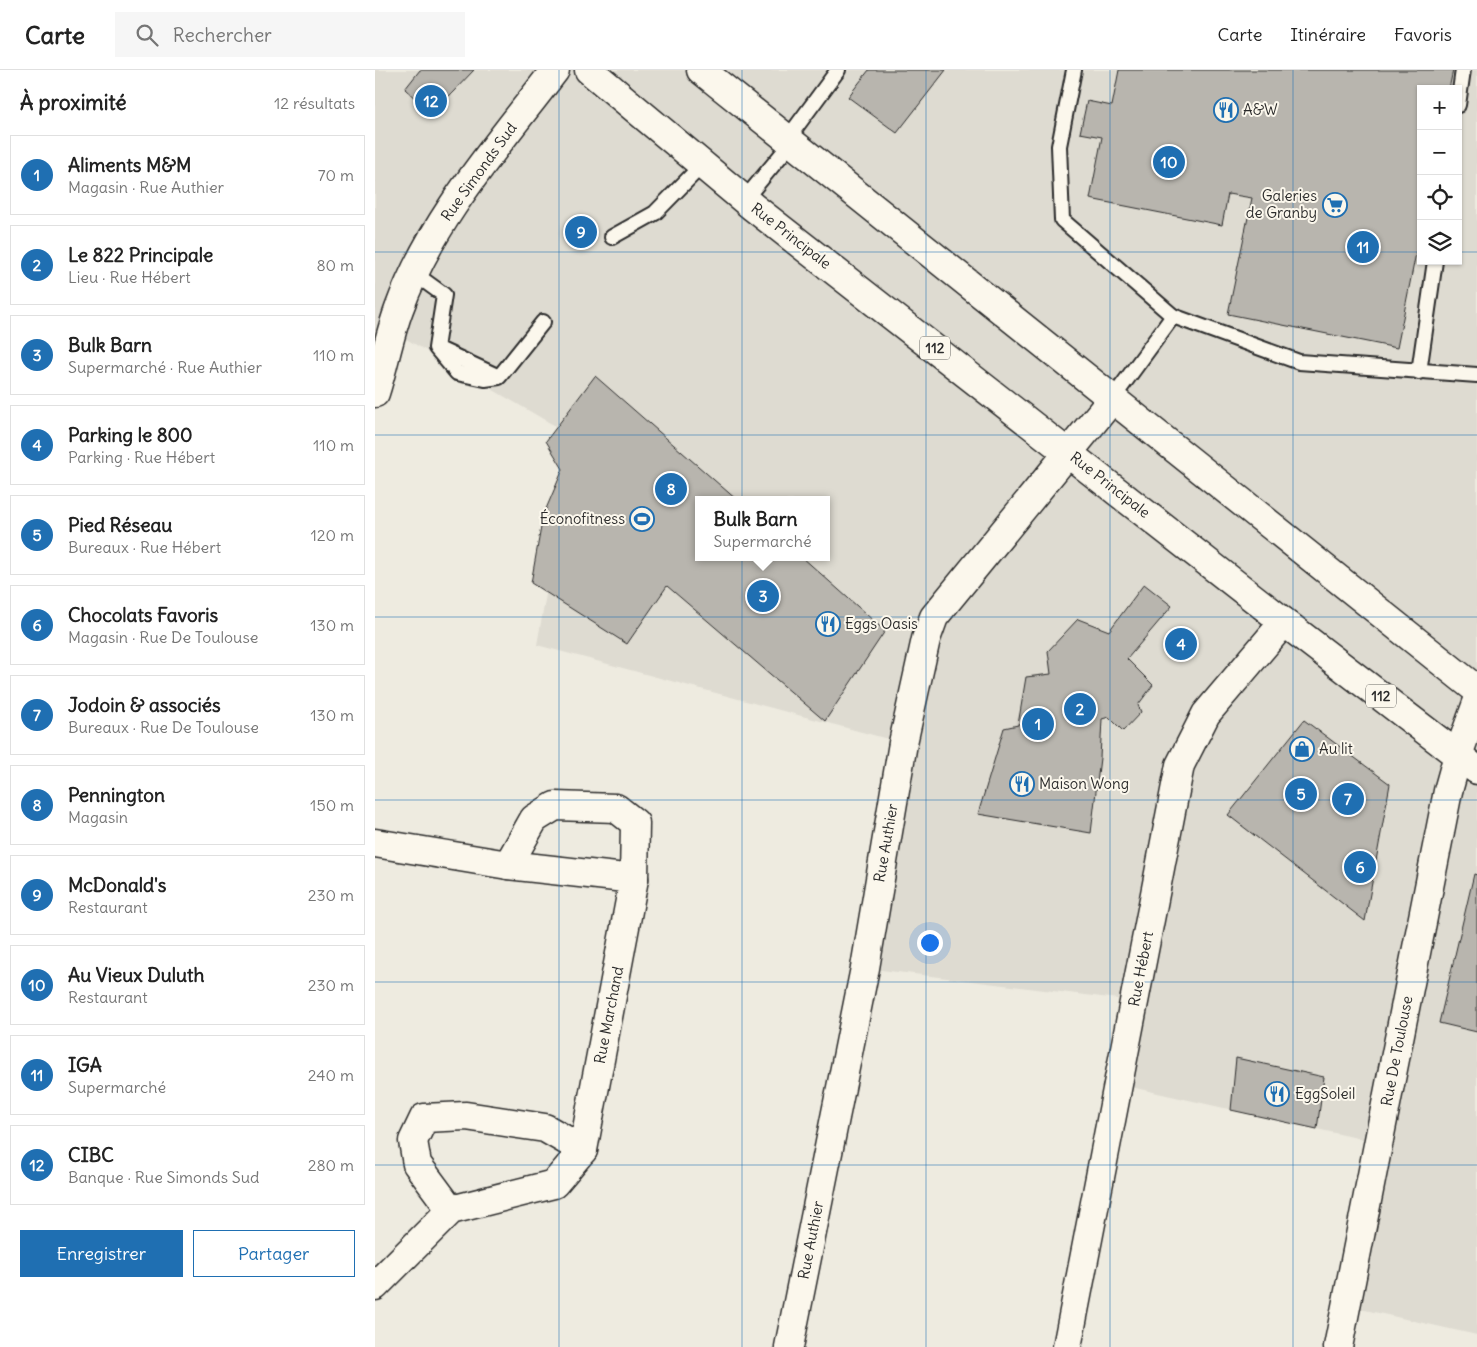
<!DOCTYPE html>
<html lang="fr">
<meta charset="utf-8">
<style>
body{margin:0;font-family:Delius,sans-serif;background:#f6f6f6;color:#222}
.controls{position:absolute;right:15px;top:15px;display:grid;overflow:hidden;border-radius:0px;box-shadow:0 1px 4px #0004}
.controls button{width:45px;height:45px;display:grid;place-items:center;padding:0;border:0;border-bottom:1px solid #e0e0e0;background:#fff;color:#222;font:25px sans-serif}
.you{position:absolute;left:554px;top:872px;width:18px;height:18px;margin:-12px;border:4px solid #fff;border-radius:50%;background:#1a73e8;box-shadow:0 0 0 8px #1a73e833}
.badge{display:grid;place-items:center;width:32px;height:32px;border-radius:50%;background:#1f6fb2;color:#fff;font-size:16px;font-weight:700}
.pin{position:absolute;translate:-50% -50%;border:2px solid #fff;box-shadow:0 1px 5px #0006}
.popup{position:absolute;left:320px;top:426px;width:135px;height:65px;box-sizing:border-box;display:grid;place-content:center;border-radius:0px;background:#fff;filter:drop-shadow(0 1px 4px #0005);font-size:16px;white-space:nowrap;color:#767676}
.popup b{font-size:19px;color:#222}
.popup::after{content:'';position:absolute;left:50%;top:100%;margin-left:-10px;border:10px solid transparent;border-top-color:#fff}
.list{margin:0;padding:0;list-style:none}
h2{display:flex;justify-content:space-between;align-items:center;height:65px;margin:0;padding:0 20px;font-size:21px}
h2 small{font-size:16px;font-weight:400;color:#767676}
.list li{display:grid;grid-template-columns:32px 1fr auto;gap:15px;align-items:center;box-sizing:border-box;height:80px;margin:0 10px 10px;padding:0 10px;border:1px solid #e0e0e0;border-radius:0px}
.list b{display:block;font-size:19px;white-space:nowrap}
.list p{margin:0;font-size:16px;white-space:nowrap;color:#767676}
.list em{font-size:16px;font-style:normal;color:#767676}
.actions{display:flex;gap:10px;padding:15px 20px}
.actions a{flex:1;padding:11px 0;border:1px solid #1f6fb2;border-radius:0px;text-align:center;font-size:18px;color:#1f6fb2}
.actions .main{background:#1f6fb2;color:#fff}
.icon{flex:none;width:28px;height:28px;fill:none;stroke:currentColor;stroke-width:2;stroke-linecap:round;stroke-linejoin:round}
.map{position:relative;flex:none;width:1102px;height:1277px;overflow:hidden}
header{display:flex;align-items:center;gap:30px;box-sizing:border-box;height:70px;padding:0 25px;background:#fff;border-bottom:1px solid #e0e0e0}
header strong{font-size:24px}
nav{display:flex;gap:28px;margin-inline-start:auto;font-size:18px}
.search{width:350px;height:45px;background:#f6f6f6;display:flex;align-items:center;gap:12px;box-sizing:border-box;padding:0 18px;border-radius:0px;color:#767676;font-size:19px}
main{display:flex}
aside{flex:1;background:#fff}
.map>svg:first-child{display:block}
.built{fill:#dedbd1;fill-rule:evenodd}
.building{fill:#b8b5ae;stroke:#2b2b2b}
.lines{fill:none;stroke-linecap:round;stroke-linejoin:round}
.lane-casing{stroke:#2b2b2b;stroke-width:18}
.street-casing{stroke:#2b2b2b;stroke-width:31}
.secondary-casing{stroke:#2b2b2b;stroke-width:31}
.primary-casing{stroke:#2b2b2b;stroke-width:31}
.lane{stroke:#fbf7ec;stroke-width:14}
.street{stroke:#fbf7ec;stroke-width:28}
.secondary{stroke:#fbf7ec;stroke-width:28}
.primary{stroke:#fbf7ec;stroke-width:28}
.grid{fill:none;stroke:#1f6fb2;stroke-width:1;stroke-opacity:0.55}
.labels{text-anchor:middle;stroke-width:4;stroke-linejoin:round;paint-order:stroke}
.shield{fill:#fbf7ec;stroke:#696865;stroke-width:1}
.shield-label{font-size:14px;font-weight:bold;fill:#2b2b2b}
.poi-label{font-size:15px;fill:#2b2b2b;stroke:#fbf7ec;text-anchor:start}
.street-label{font-size:15px;fill:#2b2b2b;stroke:#fbf7ec}
</style>
<header>
<strong>Carte</strong>
<div class="search"><svg class="icon" aria-label="search" viewBox="0 0 24 24"><circle cx="10" cy="10" r="6"/><path d="M15 15l6 6"/></svg>Rechercher</div>
<nav><a>Carte</a><a>Itinéraire</a><a>Favoris</a></nav>
</header>
<main>
<aside>
<h2>À proximité<small>12 résultats</small></h2>
<ul class="list">
<li><span class="badge">1</span><div><b>Aliments M&amp;M</b><p>Magasin · Rue Authier</p></div><em>70 m</em></li>
<li><span class="badge">2</span><div><b>Le 822 Principale</b><p>Lieu · Rue Hébert</p></div><em>80 m</em></li>
<li><span class="badge">3</span><div><b>Bulk Barn</b><p>Supermarché · Rue Authier</p></div><em>110 m</em></li>
<li><span class="badge">4</span><div><b>Parking le 800</b><p>Parking · Rue Hébert</p></div><em>110 m</em></li>
<li><span class="badge">5</span><div><b>Pied Réseau</b><p>Bureaux · Rue Hébert</p></div><em>120 m</em></li>
<li><span class="badge">6</span><div><b>Chocolats Favoris</b><p>Magasin · Rue De Toulouse</p></div><em>130 m</em></li>
<li><span class="badge">7</span><div><b>Jodoin &amp; associés</b><p>Bureaux · Rue De Toulouse</p></div><em>130 m</em></li>
<li><span class="badge">8</span><div><b>Pennington</b><p>Magasin</p></div><em>150 m</em></li>
<li><span class="badge">9</span><div><b>McDonald's</b><p>Restaurant</p></div><em>230 m</em></li>
<li><span class="badge">10</span><div><b>Au Vieux Duluth</b><p>Restaurant</p></div><em>230 m</em></li>
<li><span class="badge">11</span><div><b>IGA</b><p>Supermarché</p></div><em>240 m</em></li>
<li><span class="badge">12</span><div><b>CIBC</b><p>Banque · Rue Simonds Sud</p></div><em>280 m</em></li>
</ul>
<div class="actions"><a class="main">Enregistrer</a><a>Partager</a></div>
</aside>
<div class="map">
<svg width="1102" height="1277" viewBox="0 0 1102 1277">
<rect width="100%" height="100%" fill="#eeebe0"/>
<filter id="ink" filterUnits="userSpaceOnUse"><feTurbulence type="fractalNoise" baseFrequency=".02" numOctaves="2"/><feDisplacementMap in="SourceGraphic" scale="10" xChannelSelector="R" yChannelSelector="G"/><feConvolveMatrix kernelMatrix="1 2 1 2 8 2 1 2 1" color-interpolation-filters="sRGB"/></filter>
<g filter="url(#ink)">
<path class="built" d="M0 0H1102V1265L972 1236 1004 1073 743 1014 759 931 490 898 528 673 162 575 199 367 26 266 0 312ZM1046 19H1083V191H1046ZM324 430H452V487H324Z"/>
<g class="building">
<path d="M45 0H99L57 44 30 19Z"/>
<path d="M494 0H571L522 63 473 27Z"/>
<path d="M744 0H1078L1074 19H1046V158L1022 278 853 244 877 128 853 124 847 155 715 129 727 67 705 63 712 31 737 36Z"/>
<path d="M220 306 362 430H324V487H427L510 561 450 651 292 516 252 574 156 513 168 446 188 399 171 371Z"/>
<path d="M769 514 797 536 752 589 778 615 763 635 766 642 748 661 734 647 727 649 725 688 716 763 603 744 629 658 643 655 651 607 676 604 673 581 703 549 734 561Z"/>
<path d="M929 650 1015 714 990 851 853 745Z"/>
<path d="M1099 804 1102 805V962L1064 953Z"/>
<path d="M861 988 949 1007 942 1059 856 1040Z"/>
</g>
<g class="lines">
<defs>
<g id="lane">
<path d="M699 0 684 76 687 150 798 246 924 292 1102 305"/>
<path d="M1083 35 1088 0"/>
<path d="M413 68 463 0"/>
<path d="M369 130 417 72"/>
<path d="M237 167 280 143 327 95"/>
<path d="M40 204 69 225 61 278 82 303 110 309 124 307 168 252"/>
<path d="M64 279 122 306"/>
<path d="M1044 302 1060 191"/>
<path d="M738 328 798 246"/>
</g>
<g id="street">
<path d="M0 773 133 795 259 809 208 1080 179 1114 76 1140 0 1216"/>
<path d="M133 795 159 749 180 736 241 738 260 753 259 809"/>
<path d="M76 1140 42 1094 38 1071 49 1048 91 1046 170 1058 208 1080"/>
<path d="M414 1277 490 898 528 673 551 569 559 547 738 328"/>
<path d="M692 1277 805 695 831 644 909 552"/>
<path d="M963 1277 1073 721 1083 685"/>
</g>
<g id="secondary">
<path d="M0 323C9 295 14 266 24 239 57 148 123 75 180 0"/>
<path d="M1083 685 1102 633"/>
</g>
<g id="primary">
<path d="M214 0 378 137 909 552 1102 700"/>
<path d="M326 0 1102 620"/>
</g>
</defs>
<use href="#lane" class="lane-casing"/>
<use href="#street" class="street-casing"/>
<use href="#secondary" class="secondary-casing"/>
<use href="#primary" class="primary-casing"/>
<use href="#lane" class="lane"/>
<use href="#street" class="street"/>
<use href="#secondary" class="secondary"/>
<use href="#primary" class="primary"/>
</g>
</g>
<path class="grid" d="M184 0V1277M367 0V1277M551 0V1277M735 0V1277M918 0V1277M0 182H1046M1083 182H1102M0 365H1102M0 547H1102M0 730H1102M0 912H1102M0 1095H1102"/>
<defs>
<symbol id="restaurant-ring" viewBox="-11 -11 22 22"><circle r="9.5" fill="#fbf7ec" stroke="#1f6fb2" stroke-width="1.5"/><path d="M-5-6h1v4h1v-4h1v4h1v-4h1v5L-1.5 .5V6h-2V.5L-5-1ZM5-6V6H3V1.5H1.5Q1.5-4 5-6Z" fill="#1f6fb2"/></symbol>
<symbol id="supermarket-ring" viewBox="-11 -11 22 22"><circle r="9.5" fill="#fbf7ec" stroke="#1f6fb2" stroke-width="1.5"/><path d="M-6-5.5h2.5l.6 2H6L4.5 2H-2.5L-4.4-4H-6ZM-1.5 3.2a1.3 1.3 0 1 0 .1 0ZM3 3.2a1.3 1.3 0 1 0 .1 0Z" fill="#1f6fb2"/></symbol>
<symbol id="stadium-ring" viewBox="-11 -11 22 22"><circle r="9.5" fill="#fbf7ec" stroke="#1f6fb2" stroke-width="1.5"/><path d="M0-5a6.5 5 0 1 0 0 10a6.5 5 0 1 0 0-10ZM-3.5-1.8h7v3.6h-7Z" fill="#1f6fb2"/></symbol>
<symbol id="shop-ring" viewBox="-11 -11 22 22"><circle r="9.5" fill="#fbf7ec" stroke="#1f6fb2" stroke-width="1.5"/><path d="M-5-2.5h2.3a2.7 3.5 0 0 1 5.4 0H5L5.5 6h-11ZM-1.5-2.5h3a1.5 2.3 0 0 0-3 0Z" fill="#1f6fb2"/></symbol>
</defs>
<g fill-rule="evenodd">
<use href="#restaurant-ring" x="837" y="26" width="28" height="28"/>
<use href="#supermarket-ring" x="946" y="121" width="28" height="28"/>
<use href="#stadium-ring" x="253" y="435" width="28" height="28"/>
<use href="#restaurant-ring" x="439" y="540" width="28" height="28"/>
<use href="#shop-ring" x="913" y="665" width="28" height="28"/>
<use href="#restaurant-ring" x="633" y="700" width="28" height="28"/>
<use href="#restaurant-ring" x="888" y="1010" width="28" height="28"/>
</g>
<g class="labels">
<g class="shield">
<rect x="545" y="266.5" width="30" height="23" rx="4"/>
<rect x="991" y="614.5" width="30" height="23" rx="4"/>
</g>
<g class="shield-label">
<text x="560" y="283">112</text>
<text x="1006" y="631">112</text>
</g>
<g class="poi-label">
<text x="868" y="45">A&amp;W</text>
<text x="942" y="131" text-anchor="end">Galeries<tspan x="942" dy="17">de Granby</tspan></text>
<text x="250" y="454" text-anchor="end">Éconofitness</text>
<text x="470" y="559">Eggs Oasis</text>
<text x="944" y="684">Au lit</text>
<text x="664" y="719">Maison Wong</text>
<text x="920" y="1029">EggSoleil</text>
</g>
<g class="street-label">
<text transform="translate(104 102) rotate(-54)" y="5">Rue Simonds Sud</text>
<text transform="translate(416 166) rotate(38)" y="5">Rue Principale</text>
<text transform="translate(735 415) rotate(38)" y="5">Rue Principale</text>
<text transform="translate(511 773) rotate(-80)" y="5">Rue Authier</text>
<text transform="translate(766 899) rotate(-79)" y="5">Rue Hébert</text>
<text transform="translate(234 945) rotate(-79)" y="5">Rue Marchand</text>
<text transform="translate(1022 981) rotate(-79)" y="5">Rue De Toulouse</text>
<text transform="translate(436 1170) rotate(-79)" y="5">Rue Authier</text>
</g>
</g>
</svg>
<div class="controls">
<button>+</button>
<button>−</button>
<button><svg class="icon" aria-label="locate" viewBox="0 0 24 24"><circle cx="12" cy="12" r="6"/><path d="M12 2v4M12 18v4M2 12h4M18 12h4"/></svg></button>
<button><svg class="icon" aria-label="layers" viewBox="0 0 24 24"><path d="M12 4l9 5-9 5-9-5zM3 14l9 5 9-5"/></svg></button>
</div>
<div class="you"></div>
<div class="pin badge" style="left:663px;top:654px">1</div>
<div class="pin badge" style="left:705px;top:639px">2</div>
<div class="pin badge" style="left:388px;top:526px">3</div>
<div class="popup"><b>Bulk Barn</b>Supermarché</div>
<div class="pin badge" style="left:806px;top:574px">4</div>
<div class="pin badge" style="left:926px;top:724px">5</div>
<div class="pin badge" style="left:985px;top:797px">6</div>
<div class="pin badge" style="left:973px;top:729px">7</div>
<div class="pin badge" style="left:296px;top:419px">8</div>
<div class="pin badge" style="left:206px;top:162px">9</div>
<div class="pin badge" style="left:794px;top:92px">10</div>
<div class="pin badge" style="left:988px;top:177px">11</div>
<div class="pin badge" style="left:56px;top:31px">12</div>
</div>
</main>
